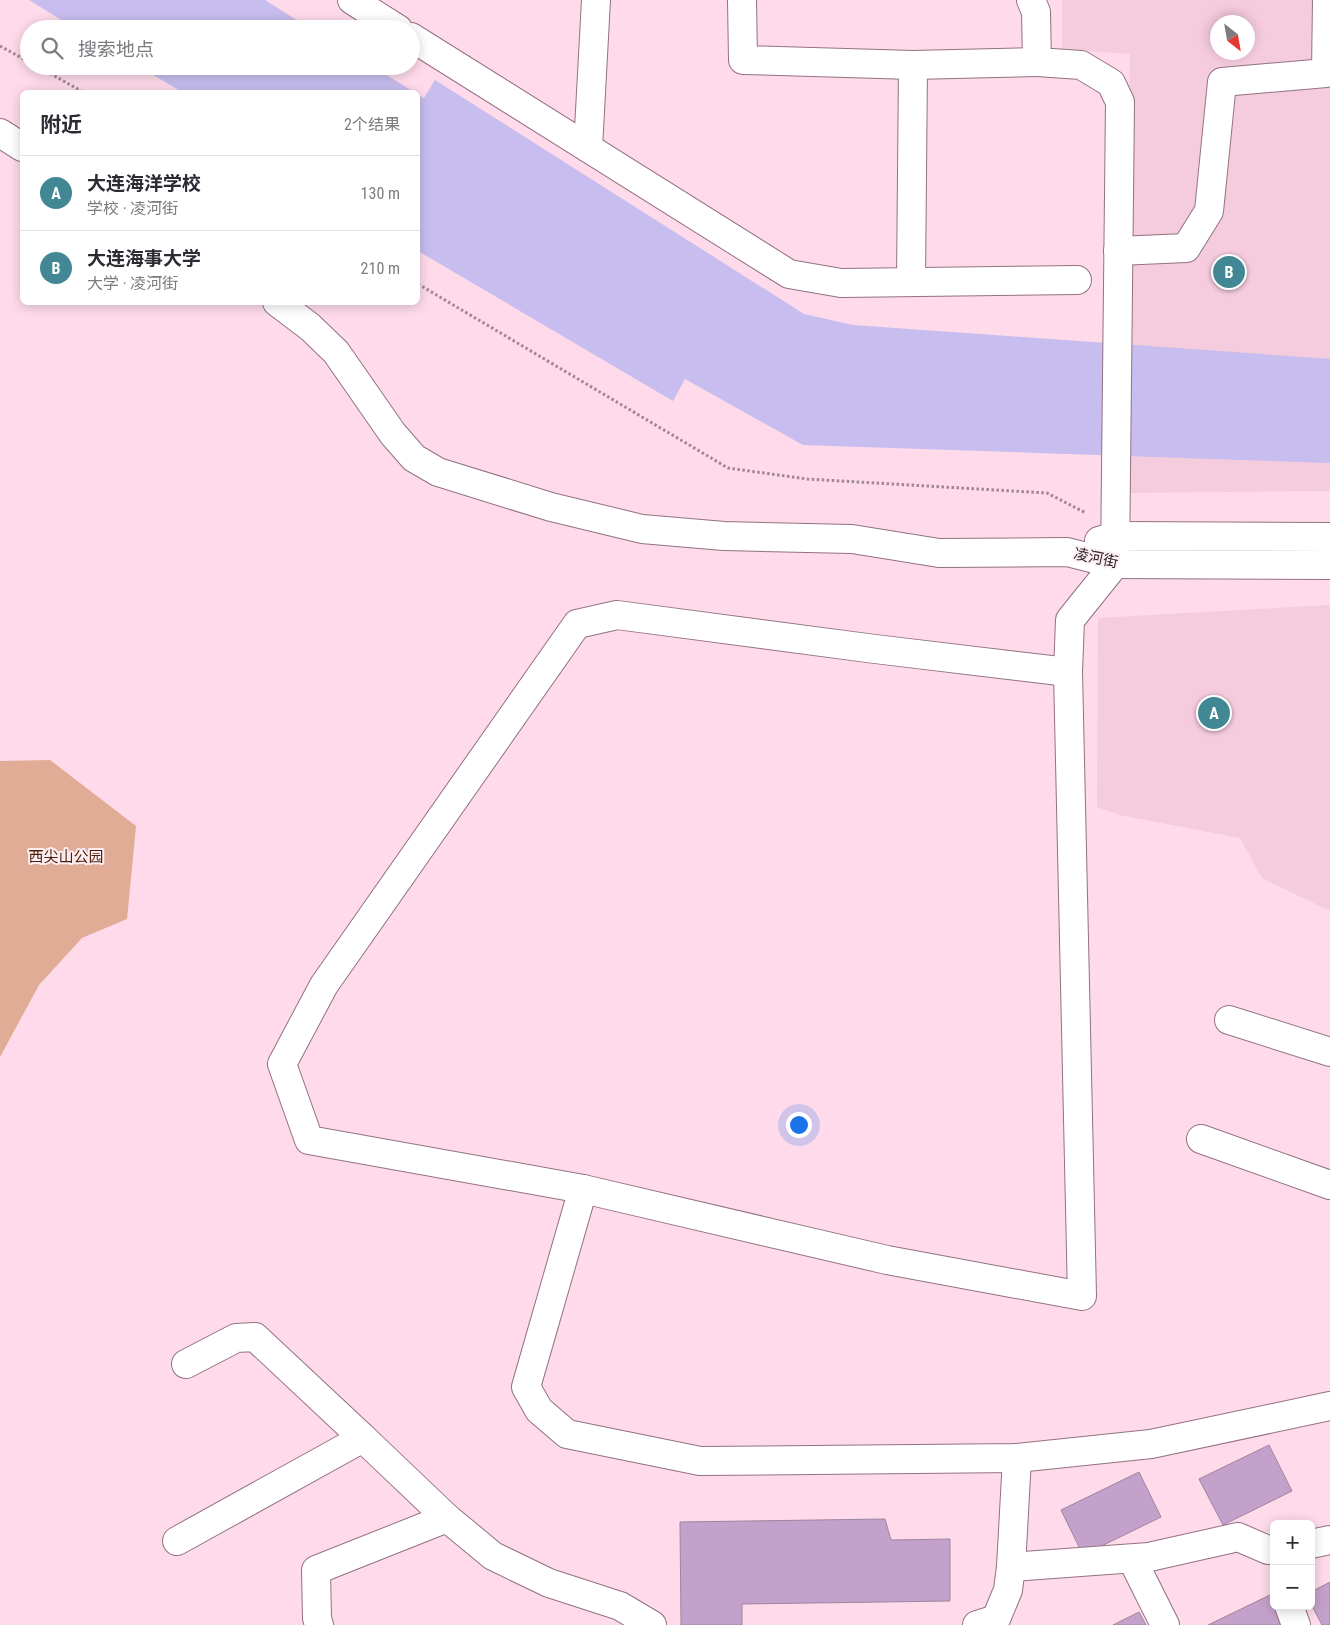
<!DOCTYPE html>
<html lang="zh">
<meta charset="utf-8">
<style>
body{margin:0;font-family:"Roboto Condensed","Noto Sans SC",sans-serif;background:#f2f2f3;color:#2b2b33}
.controls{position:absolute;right:15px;bottom:15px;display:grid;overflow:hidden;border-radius:8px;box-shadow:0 2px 12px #0003}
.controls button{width:45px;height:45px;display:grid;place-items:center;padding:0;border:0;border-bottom:1px solid #e1e1e2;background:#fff;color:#2b2b33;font:25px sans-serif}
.compass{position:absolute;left:1210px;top:15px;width:45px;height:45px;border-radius:50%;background:#fff;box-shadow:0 2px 12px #0003;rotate:149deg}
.you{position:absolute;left:798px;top:1124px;width:18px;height:18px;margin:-12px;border:4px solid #fff;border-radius:50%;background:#1a73e8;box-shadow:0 0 0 8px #1a73e833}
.badge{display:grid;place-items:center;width:32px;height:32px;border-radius:50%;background:#428794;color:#fff;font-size:16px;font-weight:700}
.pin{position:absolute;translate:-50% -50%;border:2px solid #fff;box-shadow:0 1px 5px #0006}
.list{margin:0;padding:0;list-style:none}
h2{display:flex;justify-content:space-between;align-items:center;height:65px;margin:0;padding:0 20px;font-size:21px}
h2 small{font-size:16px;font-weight:400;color:#7c7c81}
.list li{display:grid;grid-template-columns:32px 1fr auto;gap:15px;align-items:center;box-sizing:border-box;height:75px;padding:0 20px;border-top:1px solid #e1e1e2}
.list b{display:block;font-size:19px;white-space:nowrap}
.list p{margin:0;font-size:16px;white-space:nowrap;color:#7c7c81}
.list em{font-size:16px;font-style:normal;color:#7c7c81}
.icon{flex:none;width:28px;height:28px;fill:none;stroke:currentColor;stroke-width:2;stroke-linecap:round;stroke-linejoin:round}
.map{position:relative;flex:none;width:1330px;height:1625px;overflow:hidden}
.search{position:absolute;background:#fff;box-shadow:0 2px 12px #0003;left:20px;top:20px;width:400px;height:55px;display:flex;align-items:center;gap:12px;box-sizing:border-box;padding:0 18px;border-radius:28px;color:#7c7c81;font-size:19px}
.panel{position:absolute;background:#fff;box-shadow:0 2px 12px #0003;left:20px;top:90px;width:400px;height:215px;border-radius:8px}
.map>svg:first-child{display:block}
.built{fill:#f5cbde;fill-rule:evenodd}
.green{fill:#e0ac96}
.water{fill:#c7bdee}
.building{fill:#c4a1ca;stroke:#9b869f}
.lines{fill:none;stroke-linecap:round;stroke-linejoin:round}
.minor-casing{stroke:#927281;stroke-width:30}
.path{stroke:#a08792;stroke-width:3;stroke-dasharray:2.5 2.5;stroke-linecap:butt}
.minor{stroke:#fff;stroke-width:28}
.labels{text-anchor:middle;stroke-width:4;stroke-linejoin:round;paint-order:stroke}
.street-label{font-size:15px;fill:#32252b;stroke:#fdeef4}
.park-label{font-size:15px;fill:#4e1f06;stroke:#fdeef4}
</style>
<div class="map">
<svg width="1330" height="1625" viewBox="0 0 1330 1625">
<rect width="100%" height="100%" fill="#fedaea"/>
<g class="built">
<path d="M1062 0H1330V491L1126 493 1130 54 1062 49ZM1218 22H1248V52H1218Z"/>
<path d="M1330 605V911L1262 878 1240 838 1120 815 1097 807 1098 618Z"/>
</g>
<path class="green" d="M50 760 136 826 127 919 82 938 39 985 0 1057V761Z"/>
<g class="water">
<path d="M29 0H265L311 29H76Z"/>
<path d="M138 66H372L414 92H182Z"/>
<path d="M435 80 804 314 853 325 1330 359V463L803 445 685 379 673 401 418 251V95L424 98Z"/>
</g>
<g class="building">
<path d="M1269 1445 1292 1491 1223 1525 1199 1479Z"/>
<path d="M1139 1472 1161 1517 1083 1555 1061 1510Z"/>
<path d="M885 1519 891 1540 950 1539V1601L742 1604V1625H681L680 1522Z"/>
<path d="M1330 1582V1625H1322L1311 1604V1592Z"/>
<path d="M1272 1594 1274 1599V1606H1277L1287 1625H1208Z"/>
<path d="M1139 1612 1146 1625H1113Z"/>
</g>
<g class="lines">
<defs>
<g id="minor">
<path d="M352 0 398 29"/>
<path d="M742 0 743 60 913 65 1037 62"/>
<path d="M1031 0 1036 12 1037 62 1081 65 1111 83 1120 102 1115 564 1070 620 1068 672 1082 1296 887 1260 583 1189 526 1387 539 1410 567 1434 700 1461 1017 1458 1151 1444 1330 1406"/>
<path d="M411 37 789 274 841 283 1077 280"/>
<path d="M0 133 22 147"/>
<path d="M588 148 596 0"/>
<path d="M1118 251 1186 248 1209 211 1222 82 1326 73 1327 0"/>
<path d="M911 282 913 65"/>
<path d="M277 302 310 327 336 352 393 434 414 458 438 472 551 507 642 529 724 536 852 539 939 553 1067 552 1115 564 1330 565"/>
<path d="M1099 541 1116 536 1330 537"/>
<path d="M1229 1020 1330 1052"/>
<path d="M1201 1139 1330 1185"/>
<path d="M583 1189 309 1140 282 1064 324 985 577 624 617 615 875 649 1068 672"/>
<path d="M186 1364 236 1338 255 1337 363 1438"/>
<path d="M177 1541 363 1438 447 1518"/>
<path d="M1311 1544 1330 1540"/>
<path d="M1132 1559 1165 1625"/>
<path d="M1011 1567 1149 1557 1238 1537 1268 1550H1274"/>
<path d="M1289 1606 1296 1625"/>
<path d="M319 1625 317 1618 316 1570 447 1518 493 1556 549 1583 620 1606 652 1625"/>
<path d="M977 1625 996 1619 1008 1590 1011 1567 1017 1458"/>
</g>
</defs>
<use href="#minor" class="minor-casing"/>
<g class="path">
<path d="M0 46 29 62"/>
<path d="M37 66 83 92"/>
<path d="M418 284 728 468 807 479 1047 493 1086 513"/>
</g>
<use href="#minor" class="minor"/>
</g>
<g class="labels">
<g class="street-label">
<text transform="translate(1096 558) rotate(12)" y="5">凌河街</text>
</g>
<g class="park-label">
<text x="66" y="862">西尖山公园</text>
</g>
</g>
</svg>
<div class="controls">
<button>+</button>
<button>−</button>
</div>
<svg class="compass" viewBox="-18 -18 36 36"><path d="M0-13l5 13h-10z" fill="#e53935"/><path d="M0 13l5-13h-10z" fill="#7c7c81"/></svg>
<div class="you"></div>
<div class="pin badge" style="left:1214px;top:713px">A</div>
<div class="pin badge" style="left:1229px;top:272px">B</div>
<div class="search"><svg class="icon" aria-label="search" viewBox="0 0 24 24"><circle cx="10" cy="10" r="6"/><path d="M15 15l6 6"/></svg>搜索地点</div>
<section class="panel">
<h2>附近<small>2个结果</small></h2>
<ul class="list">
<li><span class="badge">A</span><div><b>大连海洋学校</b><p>学校 · 凌河街</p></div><em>130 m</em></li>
<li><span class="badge">B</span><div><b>大连海事大学</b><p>大学 · 凌河街</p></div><em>210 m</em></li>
</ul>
</section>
</div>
